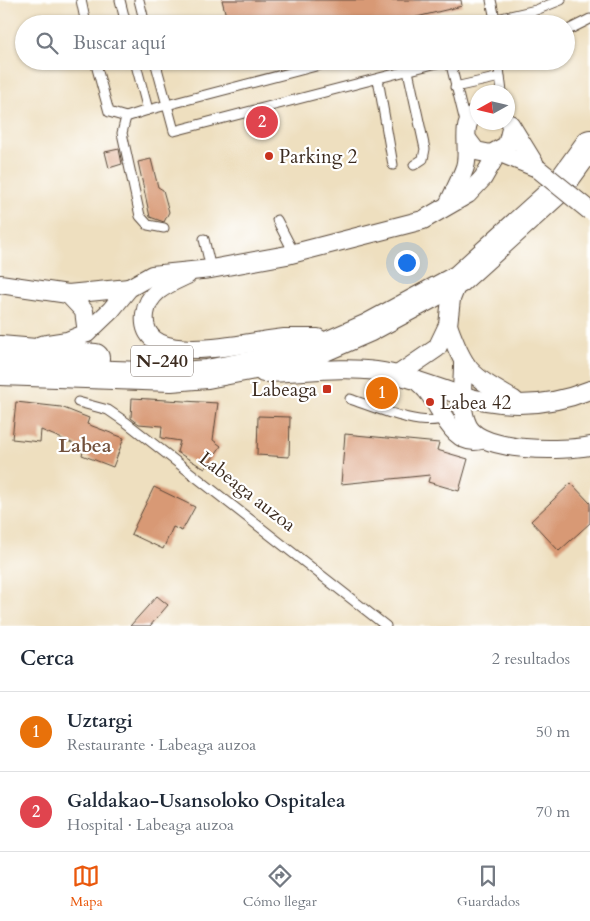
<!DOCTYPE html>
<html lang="es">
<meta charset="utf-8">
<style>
body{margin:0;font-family:Cardo,serif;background:#f2f2f3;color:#1f2937}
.compass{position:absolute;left:470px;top:85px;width:45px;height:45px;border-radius:50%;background:#fff;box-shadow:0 1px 4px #0004;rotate:262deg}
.you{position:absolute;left:406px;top:262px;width:18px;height:18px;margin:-12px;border:4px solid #fff;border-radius:50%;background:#1a73e8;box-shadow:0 0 0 8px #1a73e833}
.badge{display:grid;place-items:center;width:32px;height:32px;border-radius:50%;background:#ea580c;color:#fff;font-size:16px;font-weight:700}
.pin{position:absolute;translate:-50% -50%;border:2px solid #fff;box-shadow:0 1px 5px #0006}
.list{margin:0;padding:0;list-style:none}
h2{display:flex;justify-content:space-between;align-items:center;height:65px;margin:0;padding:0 20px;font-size:21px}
h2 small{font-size:16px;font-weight:400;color:#747a83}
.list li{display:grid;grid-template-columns:32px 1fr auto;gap:15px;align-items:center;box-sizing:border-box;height:80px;padding:0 20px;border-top:1px solid #e0e1e3}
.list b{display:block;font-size:19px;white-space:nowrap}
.list p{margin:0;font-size:16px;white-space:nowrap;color:#747a83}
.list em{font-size:16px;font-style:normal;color:#747a83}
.icon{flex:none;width:28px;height:28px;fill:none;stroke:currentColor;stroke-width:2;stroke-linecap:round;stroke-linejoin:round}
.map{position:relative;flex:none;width:590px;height:626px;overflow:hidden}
.search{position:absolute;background:#fff;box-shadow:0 1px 4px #0004;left:15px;right:15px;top:15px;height:55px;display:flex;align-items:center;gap:12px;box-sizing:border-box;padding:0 18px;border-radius:28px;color:#747a83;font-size:19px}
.sheet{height:225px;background:#fff}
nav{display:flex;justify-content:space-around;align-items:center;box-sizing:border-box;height:70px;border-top:1px solid #e0e1e3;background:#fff;font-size:14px;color:#747a83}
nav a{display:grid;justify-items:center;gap:2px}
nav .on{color:#ea580c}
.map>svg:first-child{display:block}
.building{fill:#d89974}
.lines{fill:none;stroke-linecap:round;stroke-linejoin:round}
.lane-casing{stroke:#564536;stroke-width:11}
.street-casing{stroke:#564536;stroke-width:20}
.highway-casing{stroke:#564536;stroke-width:30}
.lane{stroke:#fff;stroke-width:9}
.street{stroke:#fff;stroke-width:18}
.highway{stroke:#fff;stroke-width:28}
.street-bridge-casing{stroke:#564536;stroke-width:20;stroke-linecap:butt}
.street-bridge{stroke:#fff;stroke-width:18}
.poi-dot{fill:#c8321e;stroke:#fff;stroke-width:2}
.labels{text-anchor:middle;stroke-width:4.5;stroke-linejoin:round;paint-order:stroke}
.shield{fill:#fff;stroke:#766a62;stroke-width:1}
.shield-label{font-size:18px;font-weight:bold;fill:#3b2a1e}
.poi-label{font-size:19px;fill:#3b2a1e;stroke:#fff;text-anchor:start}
.street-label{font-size:19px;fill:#3b2a1e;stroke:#fff}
.neighbourhood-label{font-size:20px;font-weight:bold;fill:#72513c;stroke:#fff}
</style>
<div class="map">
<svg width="590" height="626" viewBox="0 0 590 626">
<rect width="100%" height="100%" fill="#fff"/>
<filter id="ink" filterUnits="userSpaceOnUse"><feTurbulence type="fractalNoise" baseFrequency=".02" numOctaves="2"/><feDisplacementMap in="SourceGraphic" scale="10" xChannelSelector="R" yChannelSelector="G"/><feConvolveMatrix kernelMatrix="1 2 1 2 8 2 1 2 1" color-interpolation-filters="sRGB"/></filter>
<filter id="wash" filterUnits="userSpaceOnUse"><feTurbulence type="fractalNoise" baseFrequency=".0096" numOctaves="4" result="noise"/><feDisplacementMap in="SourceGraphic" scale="20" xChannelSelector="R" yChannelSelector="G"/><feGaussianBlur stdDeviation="1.12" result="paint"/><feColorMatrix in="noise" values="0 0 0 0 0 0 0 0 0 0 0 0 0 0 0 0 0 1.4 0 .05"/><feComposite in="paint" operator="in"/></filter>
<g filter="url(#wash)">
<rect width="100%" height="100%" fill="#eedfbf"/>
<g id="blocks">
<g class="building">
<path d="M222 0H461L462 6 388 24H228Z"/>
<path d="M119 149 122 164 109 168 105 152Z"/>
<path d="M151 159 158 187 163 190 169 212 164 222 150 217 138 162Z"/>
<path d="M132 398 218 403 213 440 221 446 205 469 177 452 180 441 161 438 162 426 139 424 131 418Z"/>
<path d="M16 402 61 407 89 418 87 424 124 438 113 467 82 455 84 448 41 430 40 442 12 439Z"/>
<path d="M258 416 290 417 289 457 257 455Z"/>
<path d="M345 434 439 443 437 450 468 459 459 491 428 482 430 475 341 484Z"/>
<path d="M571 483 590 503V523L559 551 531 521Z"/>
<path d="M154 487 195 507 182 531 173 527 163 549 131 534Z"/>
<path d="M157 596 168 605 150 626H130Z"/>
</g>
</g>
</g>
<g filter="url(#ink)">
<use href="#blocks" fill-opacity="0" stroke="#564536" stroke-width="1"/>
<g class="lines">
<defs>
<g id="lane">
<path d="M81 0 86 24"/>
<path d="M120 0 126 24"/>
<path d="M139 0 145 24"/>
<path d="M491 0 495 19"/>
<path d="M475 24 536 10 561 0"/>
<path d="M566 31 590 19"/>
<path d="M95 61 109 112 126 117 148 110"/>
<path d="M135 61 148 110 167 105 155 61"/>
<path d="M335 61 167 105 174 131 445 61"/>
<path d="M450 61 466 126"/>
<path d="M498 61 502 92"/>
<path d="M408 71 425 149 423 159 414 165"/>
<path d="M378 79 393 165"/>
<path d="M455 87 500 77"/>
<path d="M126 117 122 133 140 216 148 225 164 228"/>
<path d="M277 220 294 253"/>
<path d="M204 239 211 269"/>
<path d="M350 399C374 407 422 428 444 418"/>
<path d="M78 402 108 410 127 423 386 626"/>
</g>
<g id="street">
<path d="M510 124 537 168"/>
<path d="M467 139 476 151 491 154 507 145 511 129"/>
<path d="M498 152 537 168"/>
<path d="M449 203C454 191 461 179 465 167 471 148 458 123 478 111"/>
<path d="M187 275C168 284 148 291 145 314 138 373 253 340 284 338 295 338 307 338 318 338"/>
<path d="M0 284 68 294 129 288"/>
<path d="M68 294 84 311 87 333"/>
<path d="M448 325C465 373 471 375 514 400"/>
<path d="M41 345 67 341 87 333 111 310 129 288 152 275 211 269 287 255 423 220 468 194 483 178 498 152"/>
<path d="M463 364C463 383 459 408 468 426 482 453 564 451 590 446"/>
<path d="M263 373C300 373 339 366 376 371 406 375 432 386 460 395 503 408 548 407 590 390"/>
<path d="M399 374 437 348 448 325 451 299 459 279"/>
<path d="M416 380C420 384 424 387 427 391 441 407 453 448 481 440"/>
</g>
<g id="highway">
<path d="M0 350 95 358"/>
<path d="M0 371 171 377 207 374 306 355 368 328 459 279 556 191 590 144"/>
</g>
</defs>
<use href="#lane" class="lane-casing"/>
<use href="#street" class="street-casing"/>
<use href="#highway" class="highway-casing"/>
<use href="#lane" class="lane"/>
<use href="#street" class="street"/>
<use href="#highway" class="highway"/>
<defs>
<path id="street-bridge" d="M537 168 590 211"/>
</defs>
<use href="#street-bridge" class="street-bridge-casing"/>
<use href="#street-bridge" class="street-bridge"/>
</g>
</g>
<g class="poi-dot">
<circle cx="269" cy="156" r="5"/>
<rect x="322" y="384" width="10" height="10" rx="2.5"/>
<circle cx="430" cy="402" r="5"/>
</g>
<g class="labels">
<rect class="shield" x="131" y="345.5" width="62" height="31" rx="4"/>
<g class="shield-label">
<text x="162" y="367">N-240</text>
</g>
<g class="poi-label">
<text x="279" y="163">Parking 2</text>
<text x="317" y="396" text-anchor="end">Labeaga</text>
<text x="440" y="409">Labea 42</text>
</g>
<g class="street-label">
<text transform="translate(248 491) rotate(38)" y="7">Labeaga auzoa</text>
</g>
<g class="neighbourhood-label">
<text x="85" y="452">Labea</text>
</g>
</g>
</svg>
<svg class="compass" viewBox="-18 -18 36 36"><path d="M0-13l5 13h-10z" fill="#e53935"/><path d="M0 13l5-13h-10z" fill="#747a83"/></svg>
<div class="you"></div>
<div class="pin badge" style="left:382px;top:393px;background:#e8710a">1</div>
<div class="pin badge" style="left:262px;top:122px;background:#e0444e">2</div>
<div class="search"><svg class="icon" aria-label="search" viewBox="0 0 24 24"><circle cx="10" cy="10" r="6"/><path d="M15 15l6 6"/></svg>Buscar aquí</div>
</div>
<section class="sheet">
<h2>Cerca<small>2 resultados</small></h2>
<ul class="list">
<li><span class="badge" style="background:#e8710a">1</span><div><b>Uztargi</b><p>Restaurante · Labeaga auzoa</p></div><em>50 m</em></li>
<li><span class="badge" style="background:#e0444e">2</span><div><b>Galdakao-Usansoloko Ospitalea</b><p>Hospital · Labeaga auzoa</p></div><em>70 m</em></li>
</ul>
</section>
<nav>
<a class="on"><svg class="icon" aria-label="map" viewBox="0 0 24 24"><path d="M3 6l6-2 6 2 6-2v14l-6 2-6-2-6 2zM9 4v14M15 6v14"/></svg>Mapa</a>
<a><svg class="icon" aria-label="directions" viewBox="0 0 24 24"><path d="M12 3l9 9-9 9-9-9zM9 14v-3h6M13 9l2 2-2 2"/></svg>Cómo llegar</a>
<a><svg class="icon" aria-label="saved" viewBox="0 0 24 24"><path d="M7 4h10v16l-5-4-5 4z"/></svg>Guardados</a>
</nav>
